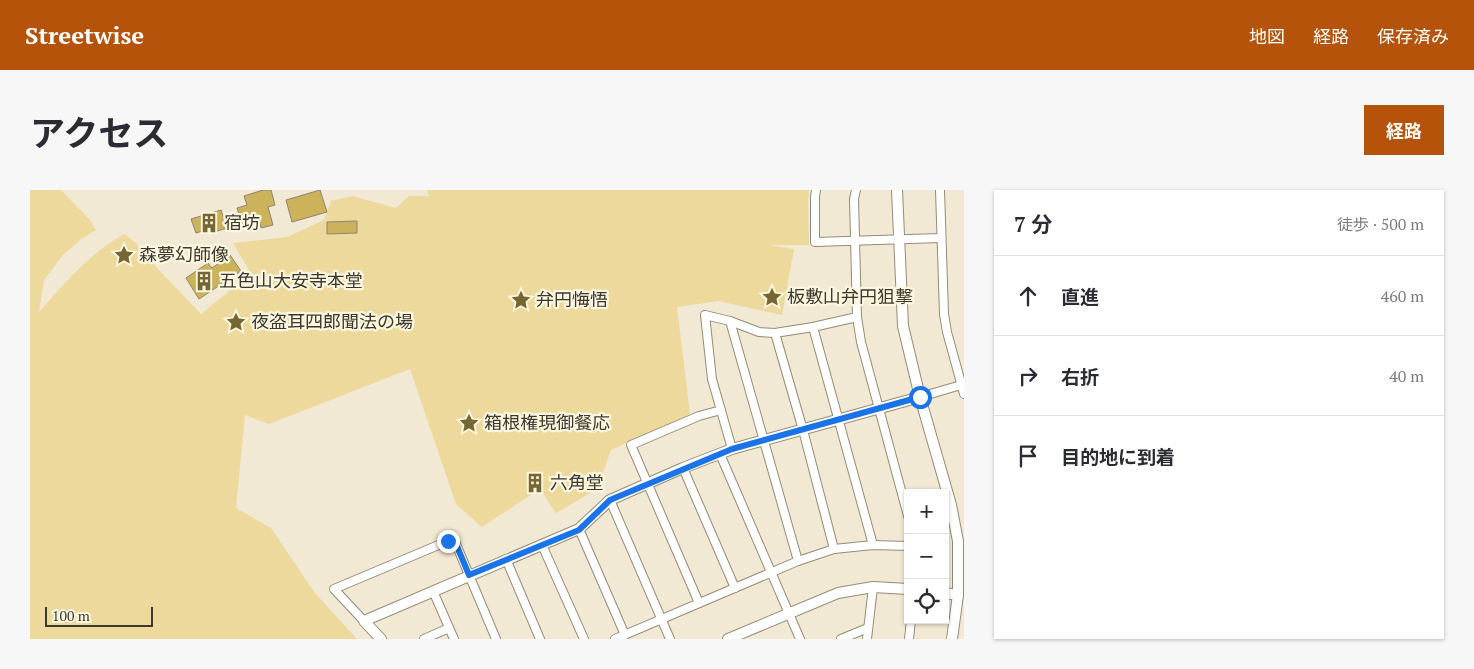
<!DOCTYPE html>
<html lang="ja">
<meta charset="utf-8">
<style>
body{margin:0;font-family:"PT Serif","Noto Sans JP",serif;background:#f7f7f7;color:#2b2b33}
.controls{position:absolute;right:15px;bottom:15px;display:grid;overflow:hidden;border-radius:0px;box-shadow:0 1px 4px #0004}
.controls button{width:45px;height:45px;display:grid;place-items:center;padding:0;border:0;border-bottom:1px solid #e1e1e2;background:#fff;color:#2b2b33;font:25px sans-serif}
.scale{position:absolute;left:15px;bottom:12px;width:108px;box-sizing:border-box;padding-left:5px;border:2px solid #3a382f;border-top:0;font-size:14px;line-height:18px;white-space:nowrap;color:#3a382f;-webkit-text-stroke:4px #fef7e0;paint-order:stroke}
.stop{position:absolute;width:15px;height:15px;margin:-11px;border:4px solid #1a73e8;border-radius:50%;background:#fff}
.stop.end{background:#1a73e8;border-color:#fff;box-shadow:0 1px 5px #0008}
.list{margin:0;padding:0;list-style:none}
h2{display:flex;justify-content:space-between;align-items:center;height:65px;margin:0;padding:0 20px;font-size:21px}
h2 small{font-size:16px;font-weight:400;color:#7c7c81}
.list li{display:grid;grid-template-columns:32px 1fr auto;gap:15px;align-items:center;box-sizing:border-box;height:80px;padding:0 20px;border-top:1px solid #e1e1e2}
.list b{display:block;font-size:19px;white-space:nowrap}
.list em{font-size:16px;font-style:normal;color:#7c7c81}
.icon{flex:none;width:28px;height:28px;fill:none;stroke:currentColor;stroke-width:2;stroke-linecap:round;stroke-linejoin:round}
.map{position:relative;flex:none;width:934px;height:449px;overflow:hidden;border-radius:0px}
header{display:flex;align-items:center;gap:30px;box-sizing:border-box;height:70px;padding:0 25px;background:#b45309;color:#fff}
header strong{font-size:24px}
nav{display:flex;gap:28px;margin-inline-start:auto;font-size:18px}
.intro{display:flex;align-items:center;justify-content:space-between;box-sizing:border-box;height:120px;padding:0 30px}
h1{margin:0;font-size:35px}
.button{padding:12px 22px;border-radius:0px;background:#b45309;color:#fff;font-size:18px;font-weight:700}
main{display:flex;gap:30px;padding:0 30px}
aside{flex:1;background:#fff;border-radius:0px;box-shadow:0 1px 4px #0004}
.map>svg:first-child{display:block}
.green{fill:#edd99c}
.building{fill:#cdb25c;stroke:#8c8571}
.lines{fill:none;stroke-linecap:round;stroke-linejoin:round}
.minor-casing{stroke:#938c78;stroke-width:10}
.tertiary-casing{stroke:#938c78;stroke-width:12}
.minor{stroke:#fff;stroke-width:8}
.tertiary{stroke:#fff;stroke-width:10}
.route{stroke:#1a73e8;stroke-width:6}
.labels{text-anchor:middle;stroke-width:4.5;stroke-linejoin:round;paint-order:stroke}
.poi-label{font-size:18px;fill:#3a382f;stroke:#fef7e0;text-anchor:start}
</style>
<header>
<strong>Streetwise</strong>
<nav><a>地図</a><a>経路</a><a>保存済み</a></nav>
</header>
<div class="intro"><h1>アクセス</h1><a class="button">経路</a></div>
<main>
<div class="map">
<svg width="934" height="449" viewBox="0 0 934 449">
<rect width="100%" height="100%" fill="#f1e9d3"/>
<path class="green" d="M0 0H31L60 30 66 40 50 50 33 65 14 90 9 122C35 93 60 63 94 44L105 52 128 79 171 124 203 98 220 82 203 53 257 47 294 30 301 11 322 6 366 18 379 6H399L397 0H779L778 10 779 55H739L764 59 752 125 688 111 647 117 660 224 581 260 567 299 526 323 510 299 452 337 426 314 380 179 239 234 215 225 206 318 241 338 284 402 327 449H0Z"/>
<g class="building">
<path d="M233 0H241L245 15 238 17 243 35 231 38 229 29 212 34 207 18 217 15 214 6Z"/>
<path d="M290 0 297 22 262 32 256 10Z"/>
<path d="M191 20 197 38 181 43 179 39 166 43 161 29Z"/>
<path d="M327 31V43L297 44V32Z"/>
<path d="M200 65 211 81 169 109 156 88 178 73 182 78Z"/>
</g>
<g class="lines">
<defs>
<g id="minor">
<path d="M786 0 785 7V52L911 48"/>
<path d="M826 0 824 9 827 127 831 152 878 326"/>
<path d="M910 0 914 124 917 142 934 204"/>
<path d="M700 131 768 371"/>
<path d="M783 137 843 355"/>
<path d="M745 143 773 240 804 359"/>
<path d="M890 207 931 195"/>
<path d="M702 259 682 189 675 125 700 131 729 142 745 143 783 137 827 127"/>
<path d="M690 264 770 449"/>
<path d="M653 278 705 398"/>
<path d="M580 310 640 449"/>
<path d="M549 339 595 445"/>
<path d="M512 355 554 449"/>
<path d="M476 369 510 449"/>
<path d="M403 401 424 449"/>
<path d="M669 413 601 255 669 226 691 220"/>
<path d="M334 431 304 399 418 351 426 354 466 449"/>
<path d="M394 449 419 438"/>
<path d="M585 449 768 371 804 359 843 355 878 356"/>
<path d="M811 449 838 438"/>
<path d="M837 449 843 397"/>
<path d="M879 449 881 430"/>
</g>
<g id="tertiary">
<path d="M867 0 873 136 890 207 921 315 928 351V405L922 449"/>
<path d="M915 403 928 405"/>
<path d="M351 449 334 431 549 339 580 310 653 278 702 259 890 207"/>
<path d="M698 449 808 403 843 397 878 399"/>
</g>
</defs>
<use href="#minor" class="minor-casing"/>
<use href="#tertiary" class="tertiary-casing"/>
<use href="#minor" class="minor"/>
<use href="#tertiary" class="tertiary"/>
</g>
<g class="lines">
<path class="route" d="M418 351 426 354 439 385 549 340 580 310 702 259 890 207"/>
</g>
<defs>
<symbol id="building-bare" viewBox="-9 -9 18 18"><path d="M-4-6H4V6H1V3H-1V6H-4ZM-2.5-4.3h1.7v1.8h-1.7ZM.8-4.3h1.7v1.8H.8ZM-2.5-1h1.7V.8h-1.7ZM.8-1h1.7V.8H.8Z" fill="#766634" stroke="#fef7e0" stroke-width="2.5" paint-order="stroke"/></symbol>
<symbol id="sight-bare" viewBox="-9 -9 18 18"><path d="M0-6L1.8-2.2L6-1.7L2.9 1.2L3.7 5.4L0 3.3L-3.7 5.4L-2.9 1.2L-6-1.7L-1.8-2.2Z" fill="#766634" stroke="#fef7e0" stroke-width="2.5" paint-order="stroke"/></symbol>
</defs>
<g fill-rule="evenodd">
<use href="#building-bare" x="165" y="19" width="28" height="28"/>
<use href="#sight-bare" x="80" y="51" width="28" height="28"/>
<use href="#building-bare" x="160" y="77" width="28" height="28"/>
<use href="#sight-bare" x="728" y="93" width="28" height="28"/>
<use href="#sight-bare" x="477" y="96" width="28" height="28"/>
<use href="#sight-bare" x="192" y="118" width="28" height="28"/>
<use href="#sight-bare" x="425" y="219" width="28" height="28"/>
<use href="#building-bare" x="491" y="279" width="28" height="28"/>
</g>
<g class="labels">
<g class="poi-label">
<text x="194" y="39">宿坊</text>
<text x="109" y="71">森夢幻師像</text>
<text x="189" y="97">五色山大安寺本堂</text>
<text x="757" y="113">板敷山弁円狙撃</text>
<text x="506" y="116">弁円悔悟</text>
<text x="221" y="138">夜盗耳四郎聞法の場</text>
<text x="454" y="239">箱根権現御餐応</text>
<text x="520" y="299">六角堂</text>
</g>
</g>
</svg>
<div class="controls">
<button>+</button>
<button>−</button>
<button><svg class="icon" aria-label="locate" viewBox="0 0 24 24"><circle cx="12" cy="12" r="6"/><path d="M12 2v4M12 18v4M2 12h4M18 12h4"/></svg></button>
</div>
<div class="scale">100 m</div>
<div class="stop" style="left:890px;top:207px"></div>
<div class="stop end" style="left:418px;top:351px"></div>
</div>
<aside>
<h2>7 分<small>徒歩 · 500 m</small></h2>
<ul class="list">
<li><svg class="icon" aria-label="ahead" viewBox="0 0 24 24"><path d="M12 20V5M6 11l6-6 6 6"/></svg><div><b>直進</b></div><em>460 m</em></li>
<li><svg class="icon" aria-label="right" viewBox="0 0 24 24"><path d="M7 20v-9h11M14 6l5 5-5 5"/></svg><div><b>右折</b></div><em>40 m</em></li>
<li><svg class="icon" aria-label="arrive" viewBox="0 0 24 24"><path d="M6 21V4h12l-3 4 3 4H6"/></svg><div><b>目的地に到着</b></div></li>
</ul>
</aside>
</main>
